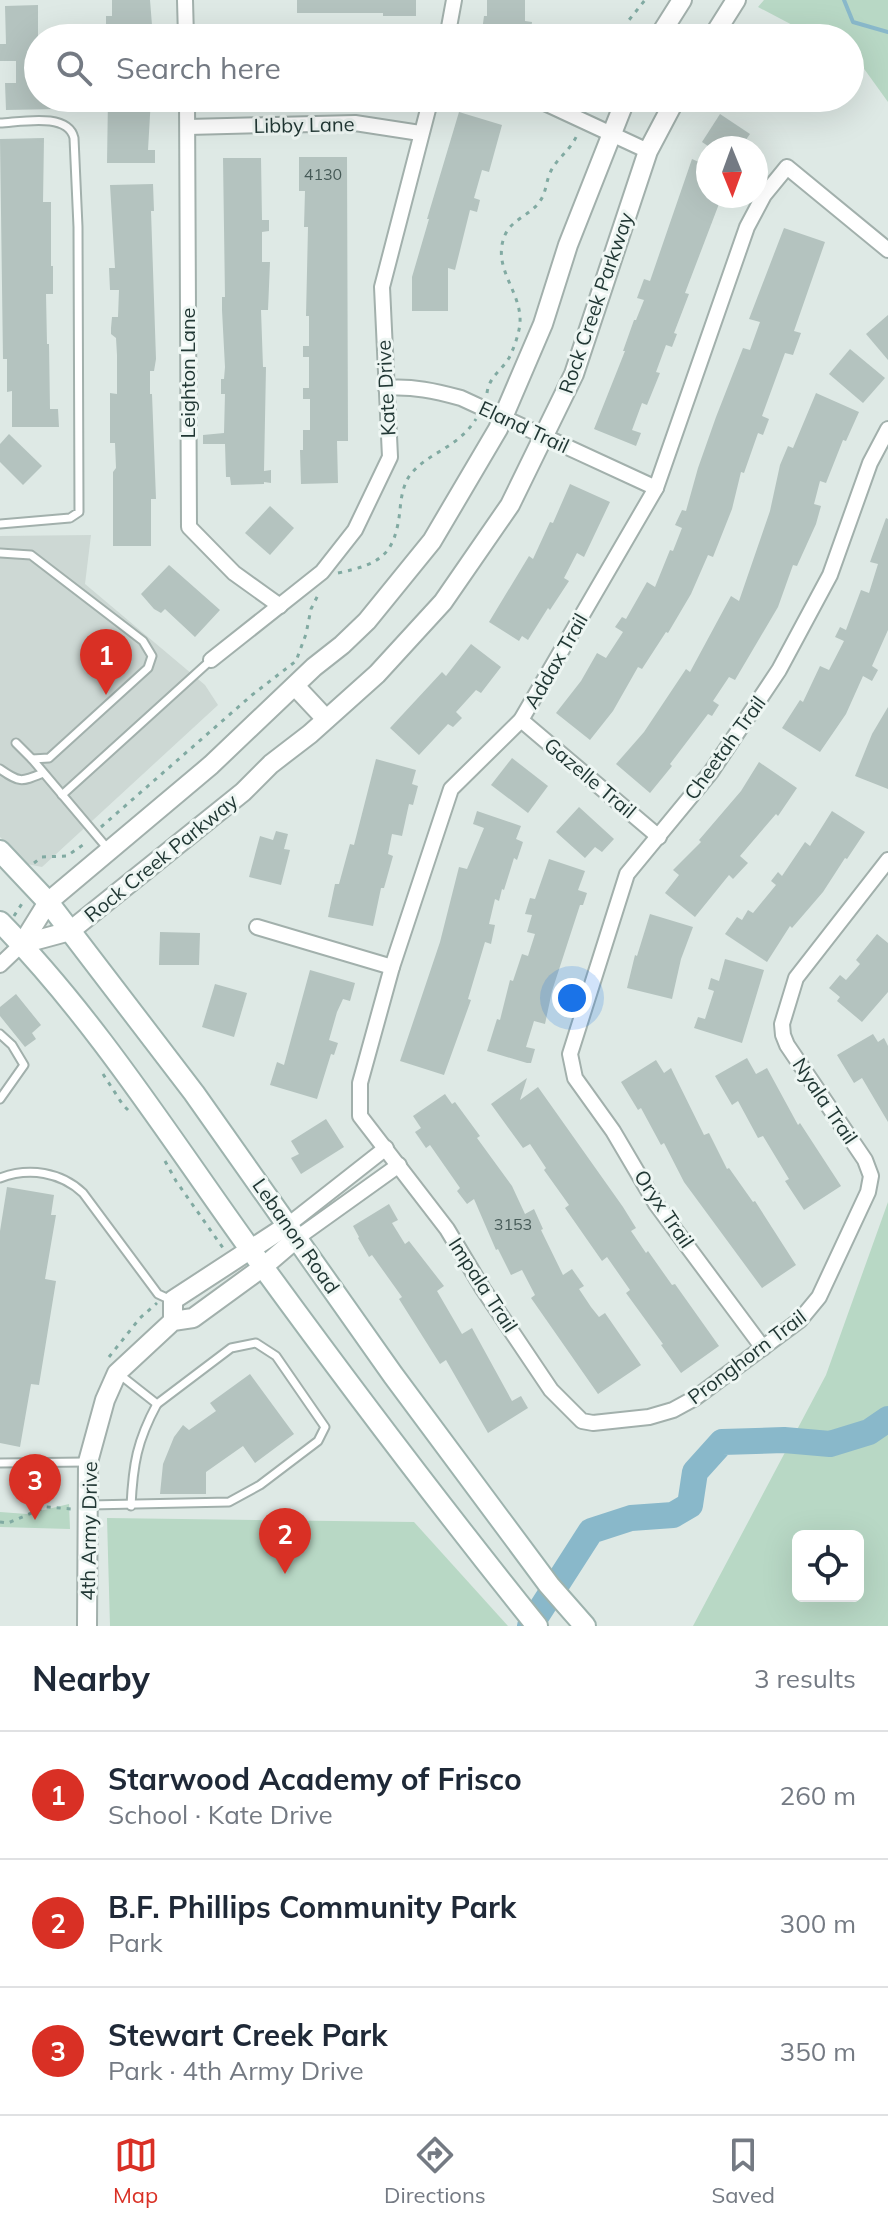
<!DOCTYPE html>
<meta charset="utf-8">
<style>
body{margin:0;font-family:Mulish,sans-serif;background:#f6f6f7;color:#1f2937}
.controls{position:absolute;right:24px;bottom:24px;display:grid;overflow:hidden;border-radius:12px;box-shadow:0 8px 32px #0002}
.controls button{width:72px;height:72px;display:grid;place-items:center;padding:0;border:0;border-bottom:2px solid #e0e1e3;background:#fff;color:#1f2937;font:40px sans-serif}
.compass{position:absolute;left:696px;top:136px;width:72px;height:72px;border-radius:50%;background:#fff;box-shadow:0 8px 32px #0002;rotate:179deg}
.you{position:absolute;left:572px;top:998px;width:28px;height:28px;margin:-20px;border:6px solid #fff;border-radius:50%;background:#1a73e8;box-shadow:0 0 0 12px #1a73e833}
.badge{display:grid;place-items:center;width:52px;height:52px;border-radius:50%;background:#d93025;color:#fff;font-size:26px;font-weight:700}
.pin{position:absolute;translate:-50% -66px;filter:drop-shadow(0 2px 4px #0008)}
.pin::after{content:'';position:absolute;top:42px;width:28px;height:24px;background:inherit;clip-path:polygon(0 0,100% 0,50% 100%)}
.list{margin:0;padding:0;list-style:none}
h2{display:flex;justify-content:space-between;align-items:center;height:104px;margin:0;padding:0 32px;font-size:34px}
h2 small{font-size:26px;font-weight:400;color:#747a83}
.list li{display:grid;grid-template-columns:52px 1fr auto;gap:24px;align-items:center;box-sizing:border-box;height:128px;padding:0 32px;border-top:2px solid #e0e1e3}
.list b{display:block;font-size:30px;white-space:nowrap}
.list p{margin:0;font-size:26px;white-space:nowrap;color:#747a83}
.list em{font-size:26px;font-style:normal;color:#747a83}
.icon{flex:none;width:44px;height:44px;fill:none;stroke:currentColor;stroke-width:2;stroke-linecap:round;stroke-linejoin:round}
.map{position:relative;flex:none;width:888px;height:1626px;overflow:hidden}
.search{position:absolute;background:#fff;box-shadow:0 8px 32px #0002;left:24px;right:24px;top:24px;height:88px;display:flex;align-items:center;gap:20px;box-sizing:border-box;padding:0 28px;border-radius:44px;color:#747a83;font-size:30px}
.sheet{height:488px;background:#fff}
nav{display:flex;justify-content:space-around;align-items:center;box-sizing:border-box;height:112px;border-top:2px solid #e0e1e3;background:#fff;font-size:22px;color:#747a83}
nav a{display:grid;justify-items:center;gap:4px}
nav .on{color:#d93025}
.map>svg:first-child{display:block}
.built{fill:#cdd8d4}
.green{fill:#b8d8c5;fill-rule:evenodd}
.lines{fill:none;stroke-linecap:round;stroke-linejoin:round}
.stream{stroke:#89b8ca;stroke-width:4}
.river{stroke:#89b8ca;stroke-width:26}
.building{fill:#b4c3bf}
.service-casing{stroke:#a2b0ac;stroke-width:11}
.minor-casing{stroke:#a2b0ac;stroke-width:18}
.tertiary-casing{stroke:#a2b0ac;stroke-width:22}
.secondary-casing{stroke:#9eb3ae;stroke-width:24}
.path{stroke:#81aaa2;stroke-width:3;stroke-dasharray:4 6;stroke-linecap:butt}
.service{stroke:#fff;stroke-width:7}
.minor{stroke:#fff;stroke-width:14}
.tertiary{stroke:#fff;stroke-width:18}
.secondary{stroke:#fff;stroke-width:20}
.labels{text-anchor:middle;stroke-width:6;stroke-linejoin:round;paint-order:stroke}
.number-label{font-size:16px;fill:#465a57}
.street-label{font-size:20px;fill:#213734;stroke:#eef6f3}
</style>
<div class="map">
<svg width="888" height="1626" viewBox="0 0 888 1626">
<rect width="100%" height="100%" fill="#dee9e5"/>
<path class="built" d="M91 535 85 584 205 685 218 705 42 867 27 864 0 837V536Z"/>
<g class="green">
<path d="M764 0H888V102L857 59 850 55V38H817L758 7Z"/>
<path d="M888 1202V1626H693L826 1375ZM858 1536V1596H798V1536Z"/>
<path d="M69 1504 70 1529 0 1527V1512L27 1514Z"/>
<path d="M107 1518 414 1522 508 1626H110Z"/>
</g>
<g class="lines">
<path class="stream" d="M844 0 853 22 888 32"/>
<path class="river" d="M530 1626 591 1531 631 1518 673 1515 690 1505 695 1472 722 1442 784 1440 830 1444 869 1432 888 1419"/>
</g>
<g class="building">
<path d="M112 0H150L153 38H106V16H112Z"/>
<path d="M297 0H416V16H383V13H297Z"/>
<path d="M487 0H525V21L532 22 530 38H481L484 16H487Z"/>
<path d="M38 5V98H58V109L6 110 5 83H16V61H0V44H6L5 6Z"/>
<path d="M108 98H151L148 150H155V163H107Z"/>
<path d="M459 112 502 125 489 172 482 170 474 198 480 200 477 212 470 210 455 270 448 268V311H412V277L429 219H427Z"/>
<path d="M720 114 750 134 740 148H711L702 142Z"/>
<path d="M44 138 43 202H51V266H53V294H46L47 344H49L50 409H58L59 427H12V391L7 392V359H3L0 139Z"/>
<path d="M299 157H347L348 441H337L338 483 301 484 300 450H303V430H310V399H303V388H309V357H303V346H309V316H306L308 227H304L305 191H299Z"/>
<path d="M223 158H261L262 220H269V231L262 232V262H270L268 310H261L263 367H266L264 471 271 470V483L264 482V484L231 485 230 477H226L225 444H203V435L224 433 225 394H221V379H224L225 367 222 310V297H225Z"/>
<path d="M692 159 708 166V196H722L685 293 689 294 674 333 677 334 672 347 666 345 656 372 660 373 647 405 642 403 632 430 641 433 636 446 594 429 625 351H623L634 320H636L644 300 637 298 644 279 650 281Z"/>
<path d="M153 184 154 211H151L156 359 154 371H150V394H152L156 499H151V546H113V472L116 468 115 443H110V393L117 394V355L116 338 111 334V328L112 317H118L119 290H110L109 268H115L110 185Z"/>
<path d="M784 228 825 242 794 331 801 333 793 355 785 353 762 416 769 419 763 435 758 433 744 473 741 472 732 509 713 557 708 555 691 594 668 633 666 632 642 669 638 667 613 711 590 740 556 713 581 681 597 653 606 658 623 632 615 627 622 617 626 619 647 582 655 587 670 550 673 551 682 528 675 525 682 510 686 511 698 468 716 417 743 348 750 350 760 322 749 319Z"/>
<path d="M888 315V360L866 334Z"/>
<path d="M850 349 885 378 863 403 829 374Z"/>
<path d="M816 393 859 412 846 441 843 440 826 483 820 481 814 504 821 506 816 524 797 566 793 565 778 607 735 680 729 677 713 701 719 705 712 716 708 714 670 764 672 766 650 793 616 764 644 732 686 669 690 672 731 596 739 601 770 511 780 465 788 446 793 448Z"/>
<path d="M9 434 42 466 23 485 0 462V444Z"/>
<path d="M570 484 610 502 584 557 577 553 564 578 569 581 550 610 548 608 528 640 522 636 519 641 489 622 529 556 533 559 550 522 553 523Z"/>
<path d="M270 506 294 528 270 555 245 533Z"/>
<path d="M886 518 888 519V630L872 666 878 670 872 681 863 676 846 714 820 752 782 728 800 700 803 702 820 666 829 670 844 641 835 637 840 627 846 630 861 590 869 593 878 564 870 562Z"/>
<path d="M169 565 220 610 195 637 165 609 161 613 154 609 141 594Z"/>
<path d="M471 644 501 667 481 693 476 690 456 712 462 718 453 727 448 724 419 755 390 728 442 672 446 676Z"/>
<path d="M888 707V789L855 776 872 734Z"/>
<path d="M512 758 548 786 528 813 491 785Z"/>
<path d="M376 759 416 770 412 784 418 786 413 805 409 804 402 836 392 834 388 854 393 856 384 888H381L373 926 328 917 335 884H339L350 844 354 845Z"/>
<path d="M759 762 797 788 778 816 776 814 740 856 748 863 733 879 729 875 695 917 665 893 679 875 673 870 701 842 699 840 741 791Z"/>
<path d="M579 807 614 839 602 852 595 847 585 858 556 832Z"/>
<path d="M477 811 521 826 516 839 523 842 517 860 514 858 504 890 502 889 499 901 495 899 489 924 495 925 491 944 485 942 468 999 471 1000 444 1075 400 1061 440 942 459 867 467 869 484 828 473 824Z"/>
<path d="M832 811 865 832 847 859 845 858 823 892 792 928 790 926 767 962 725 934 737 917 742 920 748 910 753 913 776 885 771 881 778 872 782 876 805 842 810 846Z"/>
<path d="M276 831 288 834 284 849 290 850 281 885 249 877 260 836 273 840Z"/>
<path d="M549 859 585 871 578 890 587 893 583 905H580L552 991 545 1024 534 1021 526 1047 535 1049 531 1063H527L487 1051 497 1019 500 1020 510 980 513 981 522 954 528 956 535 934 527 932 532 915 525 914 530 898 535 899Z"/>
<path d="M650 914 693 927 681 959 672 999 627 988 635 955 637 956Z"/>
<path d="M160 932 200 933 199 965H159Z"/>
<path d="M877 934 888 943V992L862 1022 837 1001 840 997 829 988 840 975 846 980 860 964 856 960Z"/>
<path d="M725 959 764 970 742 1043 694 1028 698 1017 705 1019 714 991 708 989 711 978 719 981Z"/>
<path d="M310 970 355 983 350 1001 343 999 337 1012 329 1040 338 1043 334 1055 331 1054 317 1099 270 1085 277 1062 284 1065Z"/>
<path d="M215 984 247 993 234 1037 202 1027Z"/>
<path d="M16 994 41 1025 32 1033 36 1039 25 1047 0 1016V1007Z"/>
<path d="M873 1034 878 1042 884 1038 888 1046V1122L862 1078 854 1083 837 1055Z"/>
<path d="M747 1058 756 1074 767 1068 798 1125 800 1123 841 1186 804 1210 785 1181 789 1179 763 1136 758 1138 738 1101 732 1105 715 1076Z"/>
<path d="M656 1060 664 1073 671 1068 704 1135 709 1133 727 1169 729 1168 753 1202 755 1201 796 1265 762 1288 684 1182 664 1143 661 1145 641 1108 638 1110 621 1082Z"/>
<path d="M527 1078 520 1100 538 1087 623 1207 636 1228 631 1231 646 1253 648 1251 672 1285 675 1284 719 1346 681 1373 661 1345 663 1344 626 1293 630 1290 607 1257 602 1261 565 1208 569 1205 544 1170 546 1168 530 1144 523 1148 491 1104Z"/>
<path d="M445 1094 452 1104 455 1102 480 1136 477 1138 512 1186 525 1214 534 1209 543 1229 541 1230 563 1275 572 1269 584 1286 579 1289 591 1307 599 1317 605 1313 641 1365 598 1394 531 1298 535 1295 522 1270 511 1275 498 1249 496 1250 474 1199 467 1204 457 1191 460 1188 430 1145 426 1148 415 1132 421 1128 413 1116Z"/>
<path d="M326 1119 344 1147 301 1174 291 1158 299 1154 291 1141Z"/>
<path d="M7 1187 54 1195 51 1215H56L45 1279 56 1281 39 1385 31 1384 20 1447 0 1443V1231Z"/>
<path d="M389 1204 398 1220 392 1223 405 1244 409 1241 444 1286 437 1291 462 1334 472 1328 512 1401 521 1396 528 1408 488 1433 446 1360 440 1364 399 1299 402 1297 372 1255 369 1257 358 1238 359 1237 353 1226Z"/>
<path d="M250 1374 294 1434 255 1463 243 1446 206 1472V1494H160L163 1464 174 1437 183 1425 189 1430 216 1411 210 1403Z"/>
</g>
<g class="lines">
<defs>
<g id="service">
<path d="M0 123C21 122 68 112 74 138L78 227 79 512 70 518 0 524"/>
<path d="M0 553 31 555 143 641 152 656 148 668 49 758 32 759 16 743"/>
<path d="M32 759 108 849"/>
<path d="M0 769C20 783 21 782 43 773"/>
<path d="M62 795 211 660"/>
<path d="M0 1034 12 1045 24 1065 0 1099"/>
<path d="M0 1178C29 1167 61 1172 83 1193L158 1294 171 1300"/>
<path d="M0 1463 86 1462"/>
<path d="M90 1505 229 1502 260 1485 318 1441 325 1427 276 1356 256 1343 231 1348 157 1404 119 1374"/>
<path d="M131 1506C133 1464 137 1441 157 1404"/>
</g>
<g id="minor">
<path d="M185 0 186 38"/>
<path d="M447 38 454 0"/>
<path d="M187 98 189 527 234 573 280 606"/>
<path d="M534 98 648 151"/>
<path d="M188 127 355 123 420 133"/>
<path d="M888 250 787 167 764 195 747 227 656 488 521 720 451 789 392 967 360 1083V1116L447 1229 483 1289 551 1390 582 1421 593 1423 649 1417 673 1410 695 1398 800 1320 819 1297 868 1192 871 1176 865 1160 787 1045 783 1035 782 1024 796 978 888 860"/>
<path d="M386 388C413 386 435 391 461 398L656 488"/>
<path d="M211 660 322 572 355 530 390 457 382 287 431 98"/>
<path d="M521 720 659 837"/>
<path d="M257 927 392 967"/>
<path d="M0 965 22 944"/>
<path d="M288 1225 386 1148"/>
<path d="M297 1238 399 1165"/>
<path d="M763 1348 656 1204 613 1131 575 1078 570 1054 627 874 711 772 779 670 830 575 870 463 888 429"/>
</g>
<g id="tertiary">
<path d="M658 38 682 0"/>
<path d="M712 38 736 0"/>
<path d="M295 686 326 719"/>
<path d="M22 944 70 931 243 792 271 764 310 734 377 674 443 602 510 505 574 374 648 151 676 98"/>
<path d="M22 944 48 902 211 765 314 667 342 645 367 621 432 541 498 429 543 324 568 245 626 98"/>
<path d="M173 1321V1300L288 1225"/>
<path d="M87 1626 88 1462 105 1400 117 1373 173 1321 193 1318 263 1267 297 1238"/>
</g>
<g id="secondary">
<path d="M0 851 48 902 194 1093 393 1375 549 1585 585 1626"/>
<path d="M0 922C96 1020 170 1138 250 1249 343 1377 438 1503 537 1626"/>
</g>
</defs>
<use href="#service" class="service-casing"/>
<use href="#minor" class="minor-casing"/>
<use href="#tertiary" class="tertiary-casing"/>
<use href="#secondary" class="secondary-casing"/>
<g class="path">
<path d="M621 38 629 20 645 0"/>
<path d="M590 109 596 98"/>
<path d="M487 393C489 377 501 371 509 358 514 348 519 334 520 323 522 291 491 268 505 235 512 219 531 215 540 201 546 193 546 182 550 173 557 157 570 152 578 133"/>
<path d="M338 573C380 564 395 556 400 510 401 498 403 485 410 475 428 452 457 449 476 419"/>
<path d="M101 827 252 695 296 661 306 634 311 609 319 593"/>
<path d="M34 863 42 857 67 856 87 842"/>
<path d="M14 916 23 902"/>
<path d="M103 1074 123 1105 131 1113"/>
<path d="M165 1161 176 1181 223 1248"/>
<path d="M109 1357 140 1318 157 1303"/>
<path d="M0 1522 8 1523 46 1507 72 1509"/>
</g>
<use href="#service" class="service"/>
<use href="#minor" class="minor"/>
<use href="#tertiary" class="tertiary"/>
<use href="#secondary" class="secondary"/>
</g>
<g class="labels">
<g class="number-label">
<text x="323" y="180">4130</text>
<text x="513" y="1230">3153</text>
</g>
<g class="street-label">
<text transform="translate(304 125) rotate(-1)" y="7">Libby Lane</text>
<text transform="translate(596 303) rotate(-71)" y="7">Rock Creek Parkway</text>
<text transform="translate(188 373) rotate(-90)" y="7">Leighton Lane</text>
<text transform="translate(386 388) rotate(-93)" y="7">Kate Drive</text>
<text transform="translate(524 427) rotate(25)" y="7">Eland Trail</text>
<text transform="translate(556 661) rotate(-60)" y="7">Addax Trail</text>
<text transform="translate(725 748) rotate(-54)" y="7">Cheetah Trail</text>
<text transform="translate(590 778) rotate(40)" y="7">Gazelle Trail</text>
<text transform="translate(161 858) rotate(-39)" y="7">Rock Creek Parkway</text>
<text transform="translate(825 1101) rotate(56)" y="7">Nyala Trail</text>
<text transform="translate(664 1209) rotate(56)" y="7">Oryx Trail</text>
<text transform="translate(296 1236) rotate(55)" y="7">Lebanon Road</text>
<text transform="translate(483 1285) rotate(57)" y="7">Impala Trail</text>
<text transform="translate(747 1357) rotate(-37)" y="7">Pronghorn Trail</text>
<text transform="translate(89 1531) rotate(-89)" y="7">4th Army Drive</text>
</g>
</g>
</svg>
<div class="controls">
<button><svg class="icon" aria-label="locate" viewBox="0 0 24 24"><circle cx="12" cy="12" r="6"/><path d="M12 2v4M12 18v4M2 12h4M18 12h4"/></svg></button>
</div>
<svg class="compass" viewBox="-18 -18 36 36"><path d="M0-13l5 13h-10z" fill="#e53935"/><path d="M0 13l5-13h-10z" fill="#747a83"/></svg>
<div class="you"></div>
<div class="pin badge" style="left:106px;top:695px">1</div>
<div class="pin badge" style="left:285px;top:1574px">2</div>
<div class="pin badge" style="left:35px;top:1520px">3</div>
<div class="search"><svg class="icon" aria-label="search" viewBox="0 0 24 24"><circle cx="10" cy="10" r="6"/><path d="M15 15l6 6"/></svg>Search here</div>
</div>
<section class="sheet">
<h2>Nearby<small>3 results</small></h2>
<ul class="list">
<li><span class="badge">1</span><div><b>Starwood Academy of Frisco</b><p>School · Kate Drive</p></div><em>260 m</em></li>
<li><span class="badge">2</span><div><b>B.F. Phillips Community Park</b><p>Park</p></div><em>300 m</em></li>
<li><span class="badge">3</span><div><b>Stewart Creek Park</b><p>Park · 4th Army Drive</p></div><em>350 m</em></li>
</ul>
</section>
<nav>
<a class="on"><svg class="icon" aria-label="map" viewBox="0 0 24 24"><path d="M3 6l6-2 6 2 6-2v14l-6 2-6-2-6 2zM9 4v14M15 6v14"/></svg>Map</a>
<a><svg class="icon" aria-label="directions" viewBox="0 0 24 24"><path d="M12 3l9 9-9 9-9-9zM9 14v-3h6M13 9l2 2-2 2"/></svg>Directions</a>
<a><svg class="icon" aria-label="saved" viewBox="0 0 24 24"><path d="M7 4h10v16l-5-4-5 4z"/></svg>Saved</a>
</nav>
